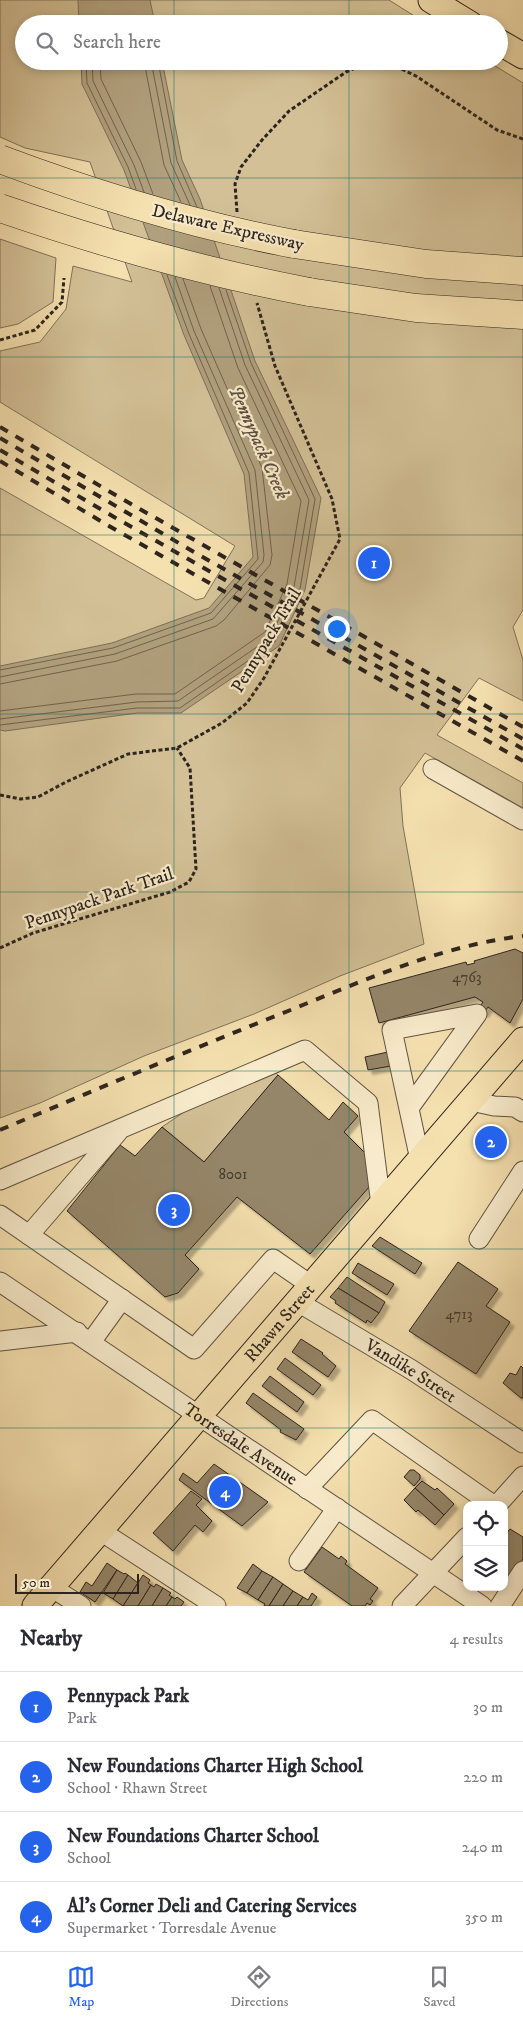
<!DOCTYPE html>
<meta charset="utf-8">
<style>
body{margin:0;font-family:"IM FELL DW Pica",serif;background:#f2f2f3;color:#2b2b33}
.controls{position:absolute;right:15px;bottom:15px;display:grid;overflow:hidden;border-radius:10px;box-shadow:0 2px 8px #0003}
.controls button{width:45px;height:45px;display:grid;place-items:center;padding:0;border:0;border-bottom:1px solid #e1e1e2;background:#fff;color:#2b2b33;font:25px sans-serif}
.scale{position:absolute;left:15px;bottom:12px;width:124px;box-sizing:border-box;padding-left:5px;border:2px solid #2e241d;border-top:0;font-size:14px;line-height:18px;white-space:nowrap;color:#2e241d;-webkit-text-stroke:4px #f8ebcb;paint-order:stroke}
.you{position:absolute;left:336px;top:628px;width:18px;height:18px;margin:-12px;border:4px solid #fff;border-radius:50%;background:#1a73e8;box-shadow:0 0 0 8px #1a73e833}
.badge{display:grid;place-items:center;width:32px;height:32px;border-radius:50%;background:#2563eb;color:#fff;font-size:16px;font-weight:700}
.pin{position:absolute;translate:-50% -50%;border:2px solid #fff;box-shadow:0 1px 5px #0006}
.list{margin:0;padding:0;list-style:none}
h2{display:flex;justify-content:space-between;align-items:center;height:65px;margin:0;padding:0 20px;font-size:21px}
h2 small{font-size:16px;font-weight:400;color:#7c7c81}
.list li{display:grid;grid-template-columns:32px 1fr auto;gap:15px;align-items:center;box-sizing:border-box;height:70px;padding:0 20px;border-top:1px solid #e1e1e2}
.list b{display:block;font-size:19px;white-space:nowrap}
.list p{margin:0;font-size:16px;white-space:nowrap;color:#7c7c81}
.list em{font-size:16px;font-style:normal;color:#7c7c81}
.icon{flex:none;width:28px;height:28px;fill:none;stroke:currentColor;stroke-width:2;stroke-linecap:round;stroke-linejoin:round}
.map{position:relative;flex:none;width:523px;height:1606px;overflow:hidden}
.search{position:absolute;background:#fff;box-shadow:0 2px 8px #0003;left:15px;right:15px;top:15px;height:55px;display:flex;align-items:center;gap:12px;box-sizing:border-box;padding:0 18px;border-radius:28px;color:#7c7c81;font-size:19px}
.sheet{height:345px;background:#fff}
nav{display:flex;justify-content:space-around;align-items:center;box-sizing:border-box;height:70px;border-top:1px solid #e1e1e2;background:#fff;font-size:14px;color:#7c7c81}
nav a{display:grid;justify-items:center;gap:2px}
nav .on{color:#2563eb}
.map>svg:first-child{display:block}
.green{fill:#d3c096;stroke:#80725a}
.water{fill:#b1a07d;stroke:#7d6e57}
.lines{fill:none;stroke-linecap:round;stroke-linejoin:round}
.shore{stroke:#70624d;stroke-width:1}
.building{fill:#958669;stroke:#2e241d;filter:url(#shadow)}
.minor-casing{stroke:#605342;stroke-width:21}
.major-casing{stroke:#2e241d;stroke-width:27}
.highway-casing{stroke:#2e241d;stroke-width:29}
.path{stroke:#2e241d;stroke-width:3;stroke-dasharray:4 2.5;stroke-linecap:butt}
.minor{stroke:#f8ebcb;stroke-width:19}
.major{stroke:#f5e0af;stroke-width:25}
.highway{stroke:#f5e0af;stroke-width:28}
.rail{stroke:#2e241d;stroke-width:4;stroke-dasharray:9 9;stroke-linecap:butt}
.highway-bridge-casing{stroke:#2e241d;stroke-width:29;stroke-linecap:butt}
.highway-bridge{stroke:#f5e0af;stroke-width:28}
.grid{fill:none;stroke:#0f766e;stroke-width:1;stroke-opacity:0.55}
.labels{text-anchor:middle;stroke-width:4.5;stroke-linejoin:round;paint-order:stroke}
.number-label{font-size:15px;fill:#483c30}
.street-label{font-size:18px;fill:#2e241d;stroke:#f8ebcb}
.water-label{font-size:19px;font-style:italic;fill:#5c4f3f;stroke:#f8ebcb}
</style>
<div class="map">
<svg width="523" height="1606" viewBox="0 0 523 1606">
<defs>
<filter id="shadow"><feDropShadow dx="4.5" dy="4.5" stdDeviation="1" flood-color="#0004"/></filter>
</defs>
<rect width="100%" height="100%" fill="#f5e0af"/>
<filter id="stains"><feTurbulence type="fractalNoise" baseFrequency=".004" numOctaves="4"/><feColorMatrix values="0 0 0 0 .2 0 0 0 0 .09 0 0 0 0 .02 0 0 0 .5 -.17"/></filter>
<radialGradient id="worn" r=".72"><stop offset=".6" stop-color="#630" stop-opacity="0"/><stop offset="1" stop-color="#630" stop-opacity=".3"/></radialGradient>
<g class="green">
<path d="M0 0H389L427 24H24V61H487L523 83V610L513 627 523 660V701L479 678 437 735 523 783V808L425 753 400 788 403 826 424 944 340 976 254 1014 144 1056 40 1103 0 1118V488L196 600 204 598 235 546 0 402V351L40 342 66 309 73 266 132 282 90 162 25 148 0 137Z"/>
<path d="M0 239 56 258 53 302 18 324 0 328Z"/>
<path d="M266 1064 278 1075 204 1162 162 1127 237 1076Z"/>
</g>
<g class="water">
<path d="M78 0H150L155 24H79Z"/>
<path d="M81 61H162L182 160 200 199 255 361 321 498 305 590 279 646 181 713H137L5 731 0 730V666L112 643 209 608 253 557 244 474 184 335 124 170 82 84Z"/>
</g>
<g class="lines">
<g class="shore">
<path d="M86 61 87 83 128 167 136 189"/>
<path d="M92 61 93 81 134 165 144 192"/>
<path d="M100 61 101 79 141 162 153 194"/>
<path d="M144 61 164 165 181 202"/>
<path d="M151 61 171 163 190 205"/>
<path d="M158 61 177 161 197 207"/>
<path d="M0 670 113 648 211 613 258 559 249 473 189 334 167 275"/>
<path d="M0 677 115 654 213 619 263 562 264 555 255 470 194 331 175 277"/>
<path d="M0 684 117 661 216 626 224 620 270 565 272 555 262 468 201 329 183 279"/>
<path d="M0 711 136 694H175L265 632 287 584 301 501 238 368 210 286"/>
<path d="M0 719 137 702 178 701 270 638 294 587 309 500 245 365 219 288"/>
<path d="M0 725 137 708H180L275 642 300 589 315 499 251 363 226 290"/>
</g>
</g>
<g class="building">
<path d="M515 949 523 953V999L510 1023 488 1007 484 1013 478 1009 483 1002 475 997 379 1023 369 988 466 962 467 965 475 963 474 961Z"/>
<path d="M388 1052 391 1066 368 1070 365 1057Z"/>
<path d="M278 1075 329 1120 343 1102 358 1116 344 1132 365 1153 370 1186 310 1254 237 1197 185 1255 199 1269 178 1293 165 1297 67 1211 120 1145 135 1156 162 1127 204 1162Z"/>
<path d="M380 1237 422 1263 415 1274 372 1246Z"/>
<path d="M458 1262 498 1289 486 1306 510 1322 476 1374 409 1331Z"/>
<path d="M358 1263 394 1284 387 1295 352 1273Z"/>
<path d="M347 1277 385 1302 379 1313 338 1288Z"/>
<path d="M338 1288 379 1313 371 1323 367 1320 366 1323 335 1303 336 1301 330 1297Z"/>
<path d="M301 1339 323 1353 322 1354 336 1366 328 1377 292 1352Z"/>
<path d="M285 1358 321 1385 313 1395 277 1369Z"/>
<path d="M521 1366 523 1368V1398H521L503 1383 510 1373 516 1375Z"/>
<path d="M270 1376 304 1402 297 1412 262 1386Z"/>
<path d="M253 1393 304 1429 296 1440 280 1432 281 1430 246 1403Z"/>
<path d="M214 1464 268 1502 242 1526 179 1480 183 1473 197 1483Z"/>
<path d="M410 1470H414L420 1475V1479L414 1486 404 1477Z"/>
<path d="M422 1481 435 1490 437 1488 454 1504 444 1515 415 1488Z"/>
<path d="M415 1488 444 1515 435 1525 418 1510 416 1512 404 1500Z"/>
<path d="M191 1491 202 1499 196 1505 212 1521 203 1532 195 1525 173 1551 153 1533Z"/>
<path d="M510 1529 523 1537V1559L505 1580 504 1536Z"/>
<path d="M322 1547 339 1559 341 1556 347 1561 345 1564 378 1588 370 1599 373 1601 370 1605 367 1603 365 1606H352L304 1572Z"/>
<path d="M107 1563 117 1570 95 1602 80 1592 86 1582 92 1586Z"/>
<path d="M253 1564 262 1571 247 1593 237 1588Z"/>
<path d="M117 1570 124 1574 125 1573 128 1575 113 1599 103 1593Z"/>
<path d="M262 1571 273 1577 258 1600 247 1593Z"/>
<path d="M128 1575 138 1583 123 1606 113 1599Z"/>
<path d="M143 1575 150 1580 148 1583 151 1585 138 1606H123Z"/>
<path d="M273 1577 283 1584 269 1606H264L265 1604 258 1600Z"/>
<path d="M156 1584 163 1588 152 1606H138L151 1585 154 1587Z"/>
<path d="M283 1584 293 1591 283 1606H269Z"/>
<path d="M163 1588 171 1593 169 1595 172 1597 166 1606H152Z"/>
<path d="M293 1591 303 1597 297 1606H283Z"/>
<path d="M312 1593 317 1597 311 1606H297L303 1597 308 1600Z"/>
<path d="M172 1597 175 1599 177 1597 184 1602 181 1606H166Z"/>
</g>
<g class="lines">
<defs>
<g id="minor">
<path d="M433 769 523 820"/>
<path d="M471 1101 494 1106 515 1107 523 1112"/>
<path d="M409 1108 477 1014 392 1030 420 1160"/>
<path d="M0 1180 305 1050 368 1103 381 1205"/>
<path d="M0 1215 194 1349 273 1259 312 1286"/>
<path d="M29 1235 118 1132"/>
<path d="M479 1239 523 1171"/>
<path id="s1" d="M0 1282 482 1606"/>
<path id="s2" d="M298 1302 412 1370 523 1443"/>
<path d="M0 1341 77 1332"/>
<path d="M91 1342 122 1299"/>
<path d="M307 1489 372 1420 493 1505"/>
<path d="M497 1505 523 1476"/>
<path d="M99 1530 216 1606"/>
<path d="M299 1561 337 1508"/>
<path d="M51 1587 81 1606"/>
<path d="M402 1606 467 1537"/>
<path d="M500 1606 523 1571"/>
</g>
<g id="major">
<path d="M431 0 470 24"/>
<path d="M499 42 523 56"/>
<path id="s3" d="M35 1606 523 1040"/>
</g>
<g id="highway">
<path d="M294 244 426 264 523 271"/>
<path d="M309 292 416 308 523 315"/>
</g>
</defs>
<use href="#minor" class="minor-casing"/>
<use href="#major" class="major-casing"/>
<use href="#highway" class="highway-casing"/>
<g class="path">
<path d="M237 212 235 184 241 167 262 140 289 111 346 72 360 66 376 64 395 66 416 76 497 130 523 139"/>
<path d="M0 340 35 330 62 302 64 278"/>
<path d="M0 795 20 799 38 797 66 782 128 754 177 748 222 723 247 703 264 678 340 539 332 499 275 366 257 303"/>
<path d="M0 948 33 933 170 892 189 882 196 869 190 768 177 748"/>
</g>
<use href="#minor" class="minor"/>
<use href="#major" class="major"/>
<use href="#highway" class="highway"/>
<g class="rail">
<path d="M0 427 124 500 523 727"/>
<path d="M0 438 194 552 523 739"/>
<path d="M0 450 114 517 523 749"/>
<path d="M0 461 109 526 523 761"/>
<path d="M0 1130C97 1089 195 1048 293 1009 367 979 444 945 523 936"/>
</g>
<defs>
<g id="highway-bridge">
<path d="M0 159C96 195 194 225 294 244"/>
<path d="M0 208C102 243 203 272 309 292"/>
</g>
</defs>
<use href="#highway-bridge" class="highway-bridge-casing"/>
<use href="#highway-bridge" class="highway-bridge"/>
</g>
<path class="grid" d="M174 0V24M349 0V24M174 61V1606M349 61V1606M0 178H523M0 357H523M0 535H523M0 714H523M0 892H523M0 1071H523M0 1249H523M0 1428H523"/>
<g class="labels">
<g class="number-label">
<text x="467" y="982">4763</text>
<text x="233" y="1179">8001</text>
<text x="459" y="1319">4713</text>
</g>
<g class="street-label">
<text transform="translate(228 227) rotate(13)" y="6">Delaware Expressway</text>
<text transform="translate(266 640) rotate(-59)" y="6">Pennypack Trail</text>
<text transform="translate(99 898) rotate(-19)" y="6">Pennypack Park Trail</text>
<text dy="6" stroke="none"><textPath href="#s3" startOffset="374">Rhawn Street</textPath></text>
<text dy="6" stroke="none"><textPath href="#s2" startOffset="132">Vandike Street</textPath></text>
<text dy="6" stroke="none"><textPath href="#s1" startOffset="290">Torresdale Avenue</textPath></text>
</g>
<g class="water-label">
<text transform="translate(260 442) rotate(66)" y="7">Pennypack Creek</text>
</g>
</g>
<rect width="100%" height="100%" filter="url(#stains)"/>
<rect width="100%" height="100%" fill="url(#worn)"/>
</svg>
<div class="controls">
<button><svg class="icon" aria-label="locate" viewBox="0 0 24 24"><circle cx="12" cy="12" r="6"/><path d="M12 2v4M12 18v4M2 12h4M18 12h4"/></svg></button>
<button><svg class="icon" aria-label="layers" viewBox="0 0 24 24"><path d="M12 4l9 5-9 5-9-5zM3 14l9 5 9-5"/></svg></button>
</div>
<div class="scale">50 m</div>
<div class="you"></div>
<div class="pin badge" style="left:374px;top:563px">1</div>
<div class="pin badge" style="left:491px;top:1142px">2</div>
<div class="pin badge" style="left:174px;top:1210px">3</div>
<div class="pin badge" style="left:225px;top:1492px">4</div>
<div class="search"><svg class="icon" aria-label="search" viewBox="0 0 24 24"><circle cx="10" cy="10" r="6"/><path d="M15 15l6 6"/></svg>Search here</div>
</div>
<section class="sheet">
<h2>Nearby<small>4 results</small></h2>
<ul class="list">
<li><span class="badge">1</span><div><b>Pennypack Park</b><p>Park</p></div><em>30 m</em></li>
<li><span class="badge">2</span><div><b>New Foundations Charter High School</b><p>School · Rhawn Street</p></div><em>220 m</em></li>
<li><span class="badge">3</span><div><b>New Foundations Charter School</b><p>School</p></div><em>240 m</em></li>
<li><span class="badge">4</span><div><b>Al's Corner Deli and Catering Services</b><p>Supermarket · Torresdale Avenue</p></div><em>350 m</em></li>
</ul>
</section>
<nav>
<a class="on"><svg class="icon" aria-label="map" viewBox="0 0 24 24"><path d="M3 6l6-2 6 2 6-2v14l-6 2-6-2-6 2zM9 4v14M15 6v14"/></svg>Map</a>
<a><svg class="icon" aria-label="directions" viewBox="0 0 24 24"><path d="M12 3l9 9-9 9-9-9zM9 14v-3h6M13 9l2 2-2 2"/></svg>Directions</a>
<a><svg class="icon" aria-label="saved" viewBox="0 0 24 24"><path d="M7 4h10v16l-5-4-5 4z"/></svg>Saved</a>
</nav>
